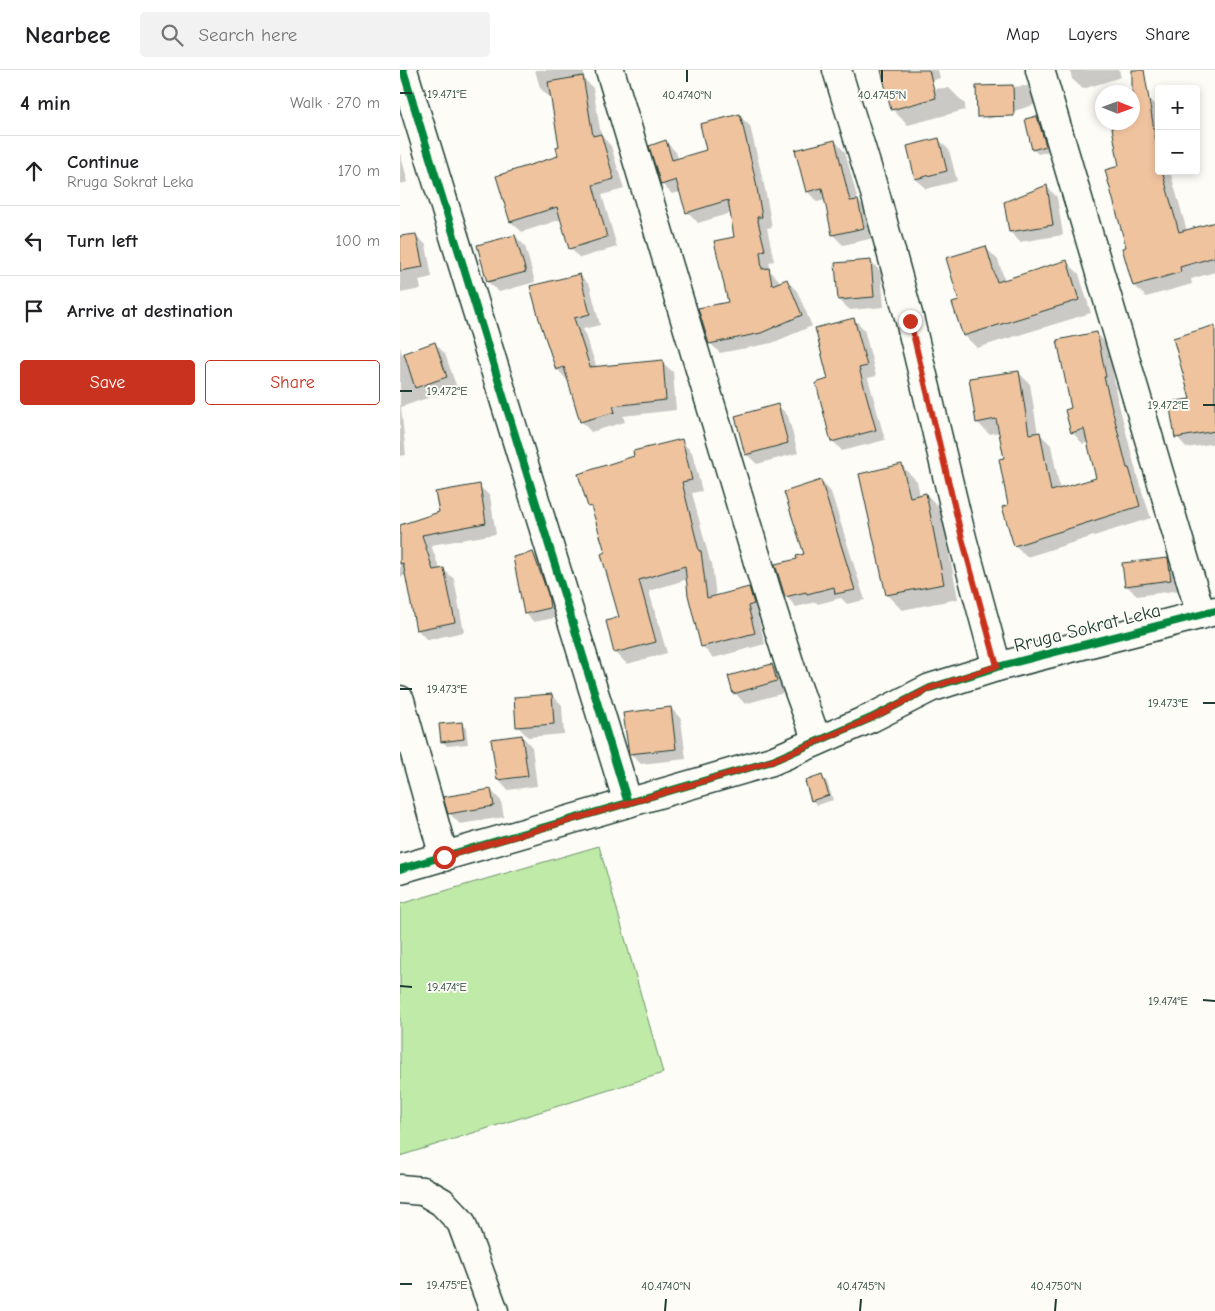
<!DOCTYPE html>
<meta charset="utf-8">
<style>
body{margin:0;font-family:"Comic Neue",sans-serif;background:#f2f2f2;color:#202124}
.controls{position:absolute;right:15px;top:15px;display:grid;overflow:hidden;border-radius:5px;box-shadow:0 2px 8px #0003}
.controls button{width:45px;height:45px;display:grid;place-items:center;padding:0;border:0;border-bottom:1px solid #e0e0e0;background:#fff;color:#202124;font:25px sans-serif}
.compass{position:absolute;left:695px;top:15px;width:45px;height:45px;border-radius:50%;background:#fff;box-shadow:0 2px 8px #0003;rotate:91deg}
.stop{position:absolute;width:15px;height:15px;margin:-11px;border:4px solid #c8321e;border-radius:50%;background:#fff}
.stop.end{background:#c8321e;border-color:#fff;box-shadow:0 1px 5px #0008}
.list{margin:0;padding:0;list-style:none}
h2{display:flex;justify-content:space-between;align-items:center;height:65px;margin:0;padding:0 20px;font-size:21px}
h2 small{font-size:16px;font-weight:400;color:#757577}
.list li{display:grid;grid-template-columns:32px 1fr auto;gap:15px;align-items:center;box-sizing:border-box;height:70px;padding:0 20px;border-top:1px solid #e0e0e0}
.list b{display:block;font-size:19px;white-space:nowrap}
.list p{margin:0;font-size:16px;white-space:nowrap;color:#757577}
.list em{font-size:16px;font-style:normal;color:#757577}
.actions{display:flex;gap:10px;padding:15px 20px}
.actions a{flex:1;padding:11px 0;border:1px solid #c8321e;border-radius:5px;text-align:center;font-size:18px;color:#c8321e}
.actions .main{background:#c8321e;color:#fff}
.icon{flex:none;width:28px;height:28px;fill:none;stroke:currentColor;stroke-width:2;stroke-linecap:round;stroke-linejoin:round}
.map{position:relative;flex:none;width:815px;height:1241px;overflow:hidden}
header{display:flex;align-items:center;gap:30px;box-sizing:border-box;height:70px;padding:0 25px;background:#fff;border-bottom:1px solid #e0e0e0}
header strong{font-size:24px}
nav{display:flex;gap:28px;margin-inline-start:auto;font-size:18px}
.search{width:350px;height:45px;background:#f2f2f2;display:flex;align-items:center;gap:12px;box-sizing:border-box;padding:0 18px;border-radius:5px;color:#757577;font-size:19px}
main{display:flex}
aside{flex:1;background:#fff}
.map>svg:first-child{display:block}
.green{fill:#bfeaa7;stroke:#6f946e}
.shadow{fill:#0003}
.building{fill:#f0c39f;stroke:#1f3d34}
.lines{fill:none;stroke-linecap:round;stroke-linejoin:round}
.minor-casing{stroke:#1f3d34;stroke-width:31}
.minor{stroke:#fdfcf7;stroke-width:28}
.cycleway-casing{stroke:#fdfcf7;stroke-width:11}
.cycleway{stroke:#00873e;stroke-width:8}
.route{stroke:#c8321e;stroke-width:6}
.ticks{fill:none;stroke:#1f3d34;stroke-width:2}
.labels{text-anchor:middle;stroke-width:4;stroke-linejoin:round;paint-order:stroke}
.street-label{font-size:19px;fill:#1f3d34;stroke:#fdfcf7}
.ticks-label{font-size:12px;text-anchor:middle;fill:#1f3d34;stroke:#fdfcf7;stroke-width:4;stroke-linejoin:round;paint-order:stroke}
</style>
<header>
<strong>Nearbee</strong>
<div class="search"><svg class="icon" aria-label="search" viewBox="0 0 24 24"><circle cx="10" cy="10" r="6"/><path d="M15 15l6 6"/></svg>Search here</div>
<nav><a>Map</a><a>Layers</a><a>Share</a></nav>
</header>
<main>
<aside>
<h2>4 min<small>Walk · 270 m</small></h2>
<ul class="list">
<li><svg class="icon" aria-label="ahead" viewBox="0 0 24 24"><path d="M12 20V5M6 11l6-6 6 6"/></svg><div><b>Continue</b><p>Rruga Sokrat Leka</p></div><em>170 m</em></li>
<li><svg class="icon" aria-label="left" viewBox="0 0 24 24"><path d="M17 20v-9H6M10 6l-5 5 5 5"/></svg><div><b>Turn left</b></div><em>100 m</em></li>
<li><svg class="icon" aria-label="arrive" viewBox="0 0 24 24"><path d="M6 21V4h12l-3 4 3 4H6"/></svg><div><b>Arrive at destination</b></div></li>
</ul>
<div class="actions"><a class="main">Save</a><a>Share</a></div>
</aside>
<div class="map">
<svg width="815" height="1241" viewBox="0 0 815 1241">
<rect width="100%" height="100%" fill="#fdfcf7"/>
<filter id="ink" filterUnits="userSpaceOnUse"><feTurbulence type="fractalNoise" baseFrequency=".02" numOctaves="2"/><feDisplacementMap in="SourceGraphic" scale="10" xChannelSelector="R" yChannelSelector="G"/><feConvolveMatrix kernelMatrix="1 2 1 2 8 2 1 2 1" color-interpolation-filters="sRGB"/></filter>
<g filter="url(#ink)">
<path class="green" d="M199 776 263 1003 0 1086V834Z"/>
<g class="shadow">
<path d="M135 0H183L185 10 193 18 201 65 211 76 224 119 202 125 217 177 180 188 170 178 162 149 122 162 111 152 98 106 160 86V77L152 28H150L140 18Z"/>
<path d="M482 0H538L540 8 505 20 549 18 565 34V40L508 55 493 40Z"/>
<path d="M670 0H719L721 7 683 19 672 9Z"/>
<path d="M628 16 638 27 640 33 588 49 578 39 577 18Z"/>
<path d="M748 28 759 39V101H770L787 161 815 153V202L791 209 792 214 746 227 734 215 728 178 720 97 732 52Z"/>
<path d="M340 46 350 56 365 119 372 157 367 158 374 191 369 192 371 202 379 210V213L386 210 397 221 412 256 372 273 320 283 310 273 329 233 336 168 331 143 298 153 288 142 281 122 272 124 262 114 266 72 276 82 278 89 308 81Z"/>
<path d="M637 47 642 52 650 81 638 84 633 79Z"/>
<path d="M538 69 549 80 557 111 526 119 516 109Z"/>
<path d="M435 71 445 82 458 131 468 141 474 168 443 175 433 165 426 130 417 132 407 121Z"/>
<path d="M0 83 8 112 0 114Z"/>
<path d="M646 116 657 127 663 165 620 172 610 162Z"/>
<path d="M16 165 26 175 32 207 19 210 21 219 0 223V168Z"/>
<path d="M115 166 125 176 135 212 99 222 88 212 78 176Z"/>
<path d="M586 178 598 190 605 211 667 192 679 204 691 243 577 278 564 265 561 231Z"/>
<path d="M471 192 481 202 484 237 450 240 439 230Z"/>
<path d="M180 205 190 216 200 255 183 259 197 298 262 292 273 302 276 340 223 346 225 352 191 362 181 351 169 309 167 310 157 299Z"/>
<path d="M454 249 464 259 476 306 468 308 485 370 442 381 433 371 430 310Z"/>
<path d="M815 256V373L787 378 777 367 792 330Z"/>
<path d="M696 263 708 275 716 319H715L738 409 751 448 627 487 615 475 609 436 605 390 600 362 589 364 577 352 618 302 630 314 638 364H640L651 375 660 420 697 409 688 372 683 374 672 362V339Z"/>
<path d="M35 273 45 284 57 318 1 337 6 385 0 386V277L2 284Z"/>
<path d="M378 335 388 346 398 383 357 394 346 384Z"/>
<path d="M281 371 292 382 302 421 292 423 310 491 312 493 316 527 349 518 360 530 365 545 358 547 365 574 313 588 302 576 288 509 249 521 267 583 227 594 216 583 207 552 221 548 207 483 194 441 189 436Z"/>
<path d="M502 396 517 411 520 426 526 424 541 439 558 529 502 540 487 525Z"/>
<path d="M421 411 431 422 465 530 447 534 441 528 418 534 416 532 396 537 386 526 405 485Z"/>
<path d="M79 416 90 426 96 464 31 475 40 500 43 499 54 509 64 562 27 570 17 559 6 505 1 507 0 506V456L40 442Z"/>
<path d="M133 483 142 492 159 547 134 552 125 543Z"/>
<path d="M767 489 778 499 781 520 737 526 726 515Z"/>
<path d="M372 595 382 606 387 622 345 634 335 623Z"/>
<path d="M152 625 162 635 164 664 128 667 117 656Z"/>
<path d="M271 638 281 649 286 689 241 694 231 684Z"/>
<path d="M61 653 66 658 68 674 47 676 42 671Z"/>
<path d="M122 666 132 677 137 716 108 720 98 710Z"/>
<path d="M422 707 427 712 433 730 417 735 412 730Z"/>
<path d="M91 720 101 731 104 747 60 754 49 743Z"/>
</g>
<g class="building">
<path d="M481 0H529L536 28 491 40Z"/>
<path d="M732 0H744L759 89V101H762L779 162 815 152V187L780 197 781 202 733 216 722 178 726 177 705 100 719 96 711 52H732Z"/>
<path d="M183 6 193 66 201 64 214 109 193 115 207 167 169 179 157 137 110 152 96 106 158 86 156 77 159 76 148 12Z"/>
<path d="M613 15 614 46 577 47 576 16Z"/>
<path d="M340 44 355 107 362 147H357L365 180 360 182 362 199 369 198 372 215 387 209 402 245 361 263 309 274 298 238 328 232 314 171 334 167 328 130 286 143 276 110 261 115 249 76 266 70 272 90 306 80 300 54Z"/>
<path d="M637 46 646 76 632 80 625 49Z"/>
<path d="M539 68 547 101 515 109 507 76Z"/>
<path d="M435 70 450 131 458 130 464 158 432 165 422 118 406 122 395 80Z"/>
<path d="M647 115 653 155 609 162 604 132Z"/>
<path d="M16 164 23 197 0 201V166Z"/>
<path d="M115 165 126 202 87 212 77 175Z"/>
<path d="M586 176 597 212 667 190 679 230 563 266 552 233 559 231 546 188Z"/>
<path d="M471 190 474 227 438 230 435 193Z"/>
<path d="M180 204 190 244 174 248 190 297 263 290 266 330 213 336 215 342 180 352 164 297 156 300 139 249 130 216Z"/>
<path d="M454 248 467 296 459 298 476 360 431 372 416 313 428 309 415 258Z"/>
<path d="M815 255V361L775 368 769 332 790 329 773 268Z"/>
<path d="M697 262 706 307H704L727 398H729L740 436 614 476 602 437 608 435 599 389 604 388 596 349 576 353 569 308 619 301 629 364 640 362 651 421 696 408 684 359 671 363 665 340 671 338 657 270Z"/>
<path d="M35 272 47 307 15 318 4 283Z"/>
<path d="M378 334 388 373 345 385 335 346Z"/>
<path d="M282 369 292 410 282 412 299 481H301L307 528 349 517 354 534 348 536 355 563 301 577 288 525 285 496 239 510 256 572 214 583 206 551 219 547 201 484 205 482 191 436 188 437 178 404 234 386 233 381Z"/>
<path d="M502 394 510 427 526 423 544 514 486 525 459 404Z"/>
<path d="M421 410 455 520 435 524 434 517 407 524 406 522 385 527 375 494 397 489 396 486 404 484 384 422Z"/>
<path d="M80 414 86 453 22 465 33 500 44 498 55 552 16 560 3 493 0 494V455L39 442 35 422Z"/>
<path d="M133 482 148 524 150 538 124 544 113 487Z"/>
<path d="M768 488 771 510 725 516 722 493Z"/>
<path d="M372 594 377 611 333 624 328 606Z"/>
<path d="M152 624 154 654 116 657 114 627Z"/>
<path d="M271 637 276 679 229 684 223 643Z"/>
<path d="M62 652 64 669 41 672 39 654Z"/>
<path d="M122 665 128 706 97 710 91 669Z"/>
<path d="M422 705 429 725 411 731 405 711Z"/>
<path d="M91 719 94 736 48 744 43 727Z"/>
</g>
<g class="lines">
<defs>
<g id="minor">
<path d="M3 0 228 733"/>
<path d="M210 0 370 532 393 605 417 671"/>
<path d="M437 0 475 123 510 251 562 468 597 597"/>
<path d="M640 0 801 545"/>
<path d="M0 630 44 787"/>
<path d="M0 799 372 691 471 648 530 618 597 597 815 541"/>
<path d="M0 1119 23 1121 42 1132 61 1152 94 1241"/>
</g>
</defs>
<use href="#minor" class="minor-casing"/>
<use href="#minor" class="minor"/>
<defs>
<g id="cycleway">
<path d="M3 0 228 733"/>
<path d="M0 799 372 691 471 648 530 618 597 597 815 541"/>
</g>
</defs>
<use href="#cycleway" class="cycleway-casing"/>
<use href="#cycleway" class="cycleway"/>
</g>
</g>
<g class="lines" filter="url(#ink)">
<path class="route" d="M44 787 372 691 472 648 530 618 597 596 562 468 510 251"/>
</g>
<path class="ticks" d="M287 12V0M482 12V0M0 23H12M0 321H12M803 335H815M0 619H12M803 633H815M0 916 12 917M803 930 815 931M0 1214H12M265 1241 266 1229M460 1241 461 1229M655 1241 656 1229"/>
<g class="labels">
<g class="street-label">
<text transform="translate(687 557) rotate(-14)" y="7">Rruga Sokrat Leka</text>
</g>
</g>
<g class="ticks-label">
<text x="47" y="28">19.471°E</text>
<text x="287" y="29">40.4740°N</text>
<text x="482" y="29">40.4745°N</text>
<text x="47" y="325">19.472°E</text>
<text x="768" y="339">19.472°E</text>
<text x="47" y="623">19.473°E</text>
<text x="768" y="637">19.473°E</text>
<text x="47" y="921">19.474°E</text>
<text x="768" y="935">19.474°E</text>
<text x="47" y="1219">19.475°E</text>
<text x="266" y="1220">40.4740°N</text>
<text x="461" y="1220">40.4745°N</text>
<text x="656" y="1220">40.4750°N</text>
</g>
</svg>
<div class="controls">
<button>+</button>
<button>−</button>
</div>
<svg class="compass" viewBox="-18 -18 36 36"><path d="M0-13l5 13h-10z" fill="#e53935"/><path d="M0 13l5-13h-10z" fill="#757577"/></svg>
<div class="stop" style="left:44px;top:787px"></div>
<div class="stop end" style="left:510px;top:251px"></div>
</div>
</main>
